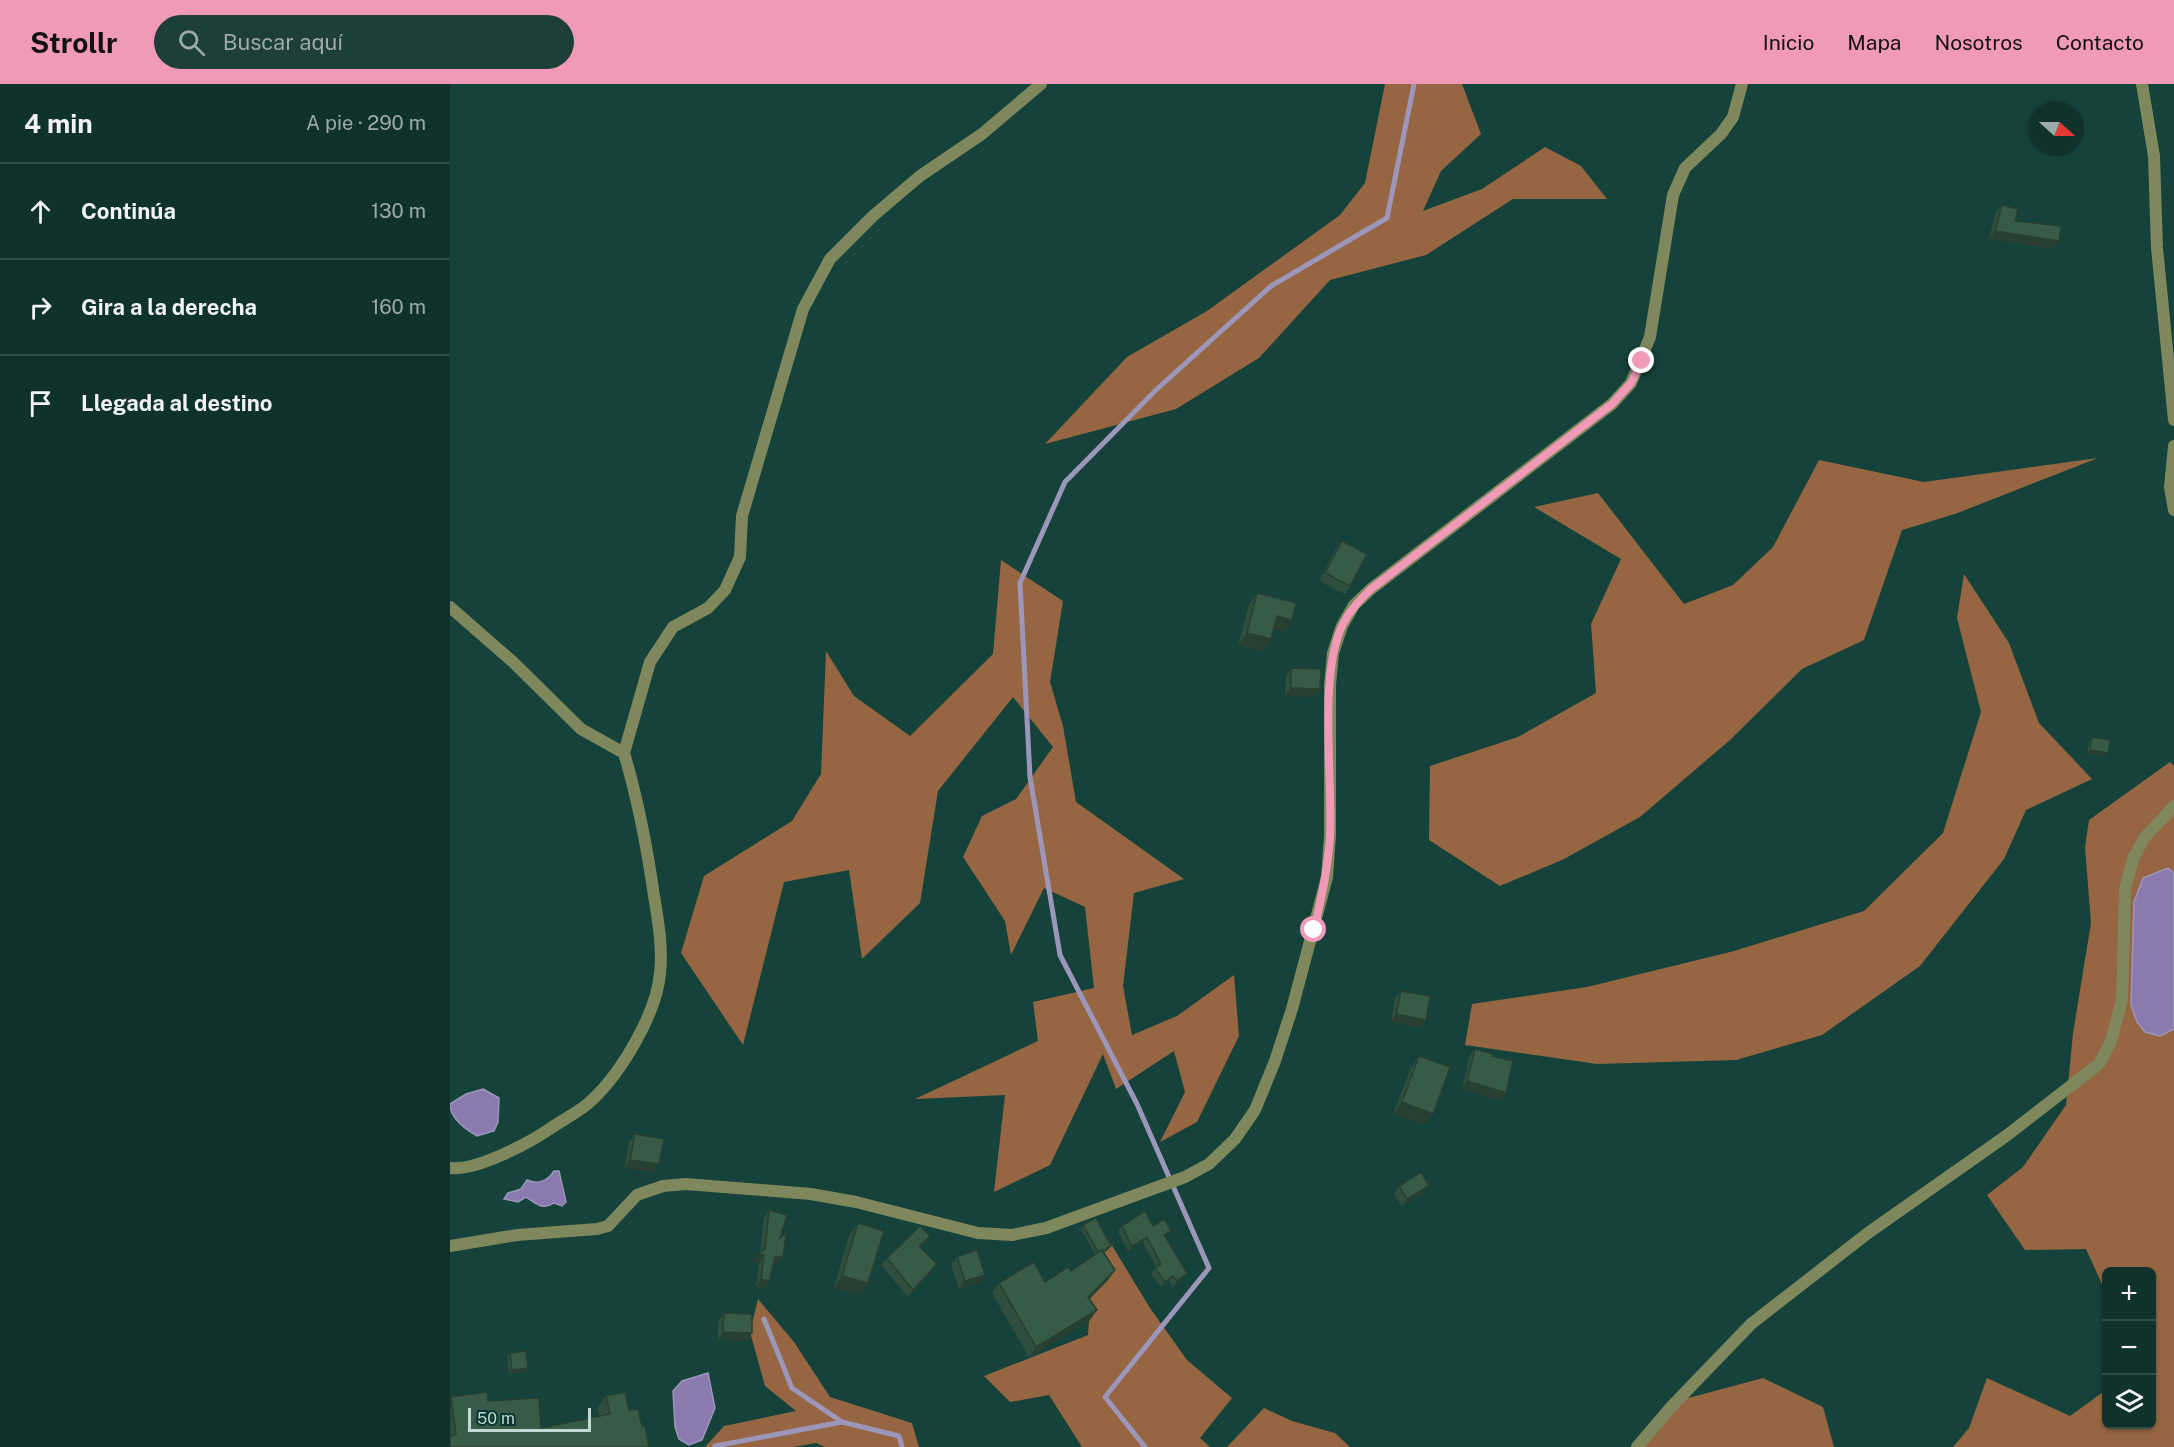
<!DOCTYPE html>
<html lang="es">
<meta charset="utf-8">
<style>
body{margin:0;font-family:"Public Sans",sans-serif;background:#1e3e38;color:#f1f3f6}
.controls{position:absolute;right:18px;bottom:18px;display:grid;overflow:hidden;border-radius:9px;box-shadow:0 2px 4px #0004}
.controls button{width:54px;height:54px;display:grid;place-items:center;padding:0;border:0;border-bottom:2px solid #304d48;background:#10322c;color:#f1f3f6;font:30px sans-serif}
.compass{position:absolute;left:1580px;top:18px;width:54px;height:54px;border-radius:50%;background:#10322c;box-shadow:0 2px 4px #0004;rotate:111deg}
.scale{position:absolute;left:18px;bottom:15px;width:123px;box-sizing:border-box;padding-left:6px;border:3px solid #c2d9d3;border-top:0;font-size:16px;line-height:21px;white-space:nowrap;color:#c2d9d3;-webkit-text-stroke:4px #083830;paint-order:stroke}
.stop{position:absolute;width:18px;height:18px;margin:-14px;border:4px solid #f09ab7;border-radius:50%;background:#fff}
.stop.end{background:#f09ab7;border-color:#fff;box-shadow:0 2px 6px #0008}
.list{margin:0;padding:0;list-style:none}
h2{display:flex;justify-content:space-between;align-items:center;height:78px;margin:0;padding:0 24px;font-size:26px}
h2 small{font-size:20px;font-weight:400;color:#9caaa9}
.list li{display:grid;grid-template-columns:39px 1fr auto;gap:18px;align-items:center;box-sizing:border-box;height:96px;padding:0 24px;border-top:2px solid #304d48}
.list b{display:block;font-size:22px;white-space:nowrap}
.list em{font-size:20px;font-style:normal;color:#9caaa9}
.icon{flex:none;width:33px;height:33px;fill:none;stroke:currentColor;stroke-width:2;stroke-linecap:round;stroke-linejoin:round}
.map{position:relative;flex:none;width:1724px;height:1363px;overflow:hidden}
header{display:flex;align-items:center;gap:36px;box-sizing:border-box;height:84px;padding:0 30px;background:#f09ab7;color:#111}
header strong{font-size:28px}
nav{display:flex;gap:33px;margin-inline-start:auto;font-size:21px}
.search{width:420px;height:54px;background:#1e3e38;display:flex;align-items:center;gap:15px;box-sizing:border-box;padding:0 21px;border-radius:33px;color:#9caaa9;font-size:22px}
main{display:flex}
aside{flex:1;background:#10322c}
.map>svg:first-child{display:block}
.forest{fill:#956641}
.water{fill:#8b7aaf;stroke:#9c96ba;stroke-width:1.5}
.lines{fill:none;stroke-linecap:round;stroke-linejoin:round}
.stream{stroke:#9c96ba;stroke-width:5}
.minor{stroke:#7f885c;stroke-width:12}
.wall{fill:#304e3d}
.shaded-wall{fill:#274032}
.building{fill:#385b47;stroke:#274032;stroke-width:1.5}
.route{stroke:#f09ab7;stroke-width:8}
</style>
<header>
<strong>Strollr</strong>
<div class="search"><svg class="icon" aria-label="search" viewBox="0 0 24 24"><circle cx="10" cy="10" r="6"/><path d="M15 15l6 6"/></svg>Buscar aquí</div>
<nav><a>Inicio</a><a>Mapa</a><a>Nosotros</a><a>Contacto</a></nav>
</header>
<main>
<aside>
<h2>4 min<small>A pie · 290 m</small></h2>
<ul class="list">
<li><svg class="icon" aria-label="ahead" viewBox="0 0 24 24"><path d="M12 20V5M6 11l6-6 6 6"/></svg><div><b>Continúa</b></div><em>130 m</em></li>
<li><svg class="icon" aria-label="right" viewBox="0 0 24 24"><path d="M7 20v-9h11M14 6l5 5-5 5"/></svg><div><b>Gira a la derecha</b></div><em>160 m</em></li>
<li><svg class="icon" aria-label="arrive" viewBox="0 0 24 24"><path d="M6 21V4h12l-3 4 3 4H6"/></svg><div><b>Llegada al destino</b></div></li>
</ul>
</aside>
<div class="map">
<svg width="1724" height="1363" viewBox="0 0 1724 1363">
<rect width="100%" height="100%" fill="#15423a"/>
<g class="forest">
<path d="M935 0H1012L1031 50 991 87 973 127 1032 105 1095 63 1131 82 1157 115H1063L976 171 880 196 809 274 726 325 595 360 677 273 757 227 890 131 915 99Z"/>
<path d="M1648 374 1505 430 1452 446 1414 556 1352 585 1280 656 1190 733 1114 775 1050 802 979 756 980 682 1068 653 1146 609 1141 540 1171 475 1084 423 1148 409 1234 520 1283 501 1323 463 1369 376 1474 398Z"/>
<path d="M551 476 613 517 600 598 613 642 626 718 734 795 684 809 673 902 682 951 727 932 784 891 789 952 747 1038 710 1058 735 1008 724 967 666 1005 653 970 600 1081 544 1108 555 1011 465 1015 588 957 583 918 644 904 635 823 594 804 561 871 555 837 513 773 532 732 566 715 603 663 563 613 488 707 470 819 412 875 399 786 334 798 293 961 231 869 254 792 342 737 371 690 376 567 404 612 460 652 543 570Z"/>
<path d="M1514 490 1559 559 1589 639 1642 695 1576 726 1554 775 1470 882 1372 951 1286 976 1147 980 1015 961 1022 920 1137 903 1284 867 1414 827 1493 749 1531 628 1507 534Z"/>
<path d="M1720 678 1724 682V1363H1503L1519 1344 1537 1294 1620 1332 1656 1306V1340H1702V1188H1656V1209L1636 1165 1575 1166 1537 1111 1573 1083 1616 1021 1623 949 1641 839 1635 763 1639 736Z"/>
<path d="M658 1155 700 1224 737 1276 782 1314 750 1354 760 1363H632L599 1311 560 1318 534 1292 638 1251 642 1185Z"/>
<path d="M308 1215 344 1258 380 1313 462 1339 469 1363H375L366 1359 343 1363H255L274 1342 346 1327 315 1302 300 1248Z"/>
<path d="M1313 1294 1373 1323 1384 1363H1182L1227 1317Z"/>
<path d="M814 1324 842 1337 885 1349 900 1363H777Z"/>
</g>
<g class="water">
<path d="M1718 784 1724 789V945L1710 952 1695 948 1687 938 1681 921 1684 818 1693 794Z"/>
<path d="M33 1005 49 1014 48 1038 44 1047 27 1052C15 1045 0 1034 0 1020L16 1010Z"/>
<path d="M104 1087H109L116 1118 112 1122 104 1119C92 1127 86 1119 76 1113L68 1118 54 1115 58 1109 71 1105 77 1096C88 1101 98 1097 104 1087Z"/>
<path d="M258 1289 265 1324 252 1356 239 1361 229 1355 225 1343 223 1307 232 1297Z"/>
</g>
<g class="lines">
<g class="stream">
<path d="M314 1235 342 1304 392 1338 449 1352 452 1363"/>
<path d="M265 1362 392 1338"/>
<path d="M695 1363 655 1313 759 1184 687 1020 610 871 580 693 570 499 615 398 707 305 821 202 937 134 964 0"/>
</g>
<g class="minor">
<path d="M1692 0 1704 72 1707 164 1724 336"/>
<path d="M1724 362 1720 403 1724 426"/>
<path d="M0 523 63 578 131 645 174 669C188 716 197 763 204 812 208 836 213 864 210 889 207 929 171 989 142 1016 131 1027 114 1035 101 1044 79 1059 27 1087 0 1084"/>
<path d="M174 669 200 578 223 543 258 524 275 506 290 473 292 432 353 225 380 175 423 132 470 92 532 50 591 0"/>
<path d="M0 1162 67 1151 147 1145 158 1142 187 1111 213 1102 236 1100 361 1110 406 1118 528 1149 562 1151 596 1144 735 1093 759 1080 785 1055 805 1026 825 977 842 925 877 793 880 751V601L883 569 892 542 904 521 921 505 1162 320 1181 299 1200 253 1223 111 1235 84 1271 50 1283 33 1292 0"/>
<path d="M1187 1363 1222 1322 1301 1240 1418 1149 1556 1052 1649 980 1661 957 1672 916 1675 805 1683 775 1694 754 1724 722"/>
</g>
</g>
<g class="wall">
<path d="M1552 121 1565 137 1609 157 1603 165 1539 155 1546 128Z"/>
<path d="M892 457 900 502 895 510 869 497 886 464Z"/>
<path d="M807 509 842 536 834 548 823 545 821 555 812 567 788 561 799 521Z"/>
<path d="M841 584 870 605 865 613 835 612 836 592Z"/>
<path d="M1642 653 1658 669 1656 673 1637 670 1639 657Z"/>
<path d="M951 907 976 936 970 944 941 938 945 914Z"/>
<path d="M1025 965 1042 972 1056 1009 1050 1017 1012 1005 1019 973Z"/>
<path d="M969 972 974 1041 943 1030 961 984Z"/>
<path d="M185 1050 203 1088 174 1084 179 1058Z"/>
<path d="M949 1102 973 1109 952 1123 944 1110Z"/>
<path d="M319 1126 330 1154 328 1181 323 1180 319 1197 314 1204 306 1203 309 1179 302 1178 310 1169 314 1133Z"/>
<path d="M408 1139 418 1199 410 1211 384 1204 399 1151Z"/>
<path d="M633 1141 661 1162 658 1166 654 1169 658 1196 639 1215 647 1226 639 1237 579 1273 542 1209 549 1199 595 1198 621 1187 645 1171 631 1145Z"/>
<path d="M672 1142H703L717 1153 715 1154 737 1189 733 1195 723 1203 719 1197 711 1203 701 1190 706 1183 693 1159 678 1167 668 1148Z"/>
<path d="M475 1160 471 1164 487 1180 482 1187 458 1213 431 1181 437 1174Z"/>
<path d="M507 1173 535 1191 530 1199 509 1205 501 1181Z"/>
<path d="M274 1229 302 1249 296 1257 268 1256V1237Z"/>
<path d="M60 1269 78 1284 75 1288 59 1290 57 1273Z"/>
<path d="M156 1312 179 1326 192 1342 0 1363 1 1313 38 1317 91 1344 149 1332 147 1324Z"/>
</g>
<g class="shaded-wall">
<path d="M1545 147 1609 157 1603 165 1539 155Z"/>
<path d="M827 532 842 536 834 548 819 544Z"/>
<path d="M797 549 821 555 812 567 788 561Z"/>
<path d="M841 604 870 605 865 613 835 612Z"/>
<path d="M1640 666 1658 669 1656 673 1637 670Z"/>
<path d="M946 930 976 936 970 944 941 938Z"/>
<path d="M1017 997 1056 1009 1050 1017 1012 1005Z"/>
<path d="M952 1018 983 1030 974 1041 943 1030Z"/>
<path d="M180 1076 209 1080 203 1088 174 1084Z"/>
<path d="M979 1102 973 1109 952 1123 957 1115Z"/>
<path d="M721 1147 717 1153 710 1156 714 1151Z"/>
<path d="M480 1152 475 1160 464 1170 469 1162Z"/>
<path d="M697 1153 693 1159 678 1167 682 1162Z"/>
<path d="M307 1171H314L309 1179 302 1178Z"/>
<path d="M325 1173H333L328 1181 320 1180Z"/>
<path d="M487 1180 482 1187 458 1213 463 1206Z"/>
<path d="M665 1186 658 1196 631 1224 638 1213Z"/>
<path d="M737 1189 733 1195 723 1203 727 1197Z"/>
<path d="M535 1191 530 1199 509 1205 515 1197Z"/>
<path d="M392 1192 418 1199 410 1211 384 1204Z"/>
<path d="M723 1192 719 1197 711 1203 715 1198Z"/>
<path d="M311 1195 319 1197 314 1204 306 1203Z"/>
<path d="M647 1226 639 1237 579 1273 586 1263Z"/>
<path d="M273 1248 302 1249 296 1257 268 1256Z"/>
<path d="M78 1284 75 1288 59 1290 62 1286Z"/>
</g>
<g class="building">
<path d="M1552 121 1568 125 1565 137 1611 142 1609 157 1545 147Z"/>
<path d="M892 457 917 470 900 502 875 489Z"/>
<path d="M807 509 846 519 842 536 827 532 821 555 797 549Z"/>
<path d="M841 584 871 585 870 605 841 604Z"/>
<path d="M1642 653 1660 656 1658 669 1640 666Z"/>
<path d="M951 907 980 912 976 936 946 930Z"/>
<path d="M1025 965 1043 970 1042 972 1063 977 1056 1009 1017 997Z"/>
<path d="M969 972 1000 983 983 1030 952 1018Z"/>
<path d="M185 1050 214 1055 209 1080 180 1076Z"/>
<path d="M971 1088 979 1102 957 1115 949 1102Z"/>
<path d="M319 1126 337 1131 330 1154 336 1150 333 1173H325L319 1197 311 1195 314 1171H307L315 1165Z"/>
<path d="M695 1127 703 1142 714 1135 721 1147 714 1151 737 1189 727 1197 723 1192 715 1198 705 1184 711 1180 697 1153 682 1162 672 1142Z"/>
<path d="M646 1134 661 1162 653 1167 652 1166 648 1168 633 1141Z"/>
<path d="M408 1139 434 1147 418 1199 392 1192Z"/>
<path d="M470 1142 480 1152 469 1162 487 1180 463 1206 437 1174Z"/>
<path d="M527 1166 535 1191 515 1197 507 1173Z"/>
<path d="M652 1166 665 1186 638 1213 647 1226 586 1263 549 1199 584 1178 595 1198 618 1183 621 1187Z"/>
<path d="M274 1229 302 1230V1249L273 1248Z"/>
<path d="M76 1267 78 1284 62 1286 60 1269Z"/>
<path d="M37 1308 38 1317 89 1314 91 1344 160 1330 156 1312 175 1308 179 1326 188 1325 192 1342 195 1341 199 1363H0V1352L6 1351 1 1313Z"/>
</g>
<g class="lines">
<path class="route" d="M864 846C871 815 878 785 880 752 883 695 868 589 893 540 900 526 910 516 921 505L1162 320 1181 299 1192 277"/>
</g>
</svg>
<div class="controls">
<button>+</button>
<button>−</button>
<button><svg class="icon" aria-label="layers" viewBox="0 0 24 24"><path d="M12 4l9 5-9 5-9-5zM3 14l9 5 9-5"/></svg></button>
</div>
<svg class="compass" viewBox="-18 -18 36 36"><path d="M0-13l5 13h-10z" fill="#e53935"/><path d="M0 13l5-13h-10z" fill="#9caaa9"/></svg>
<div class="scale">50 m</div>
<div class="stop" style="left:864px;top:846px"></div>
<div class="stop end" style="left:1192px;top:277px"></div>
</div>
</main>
